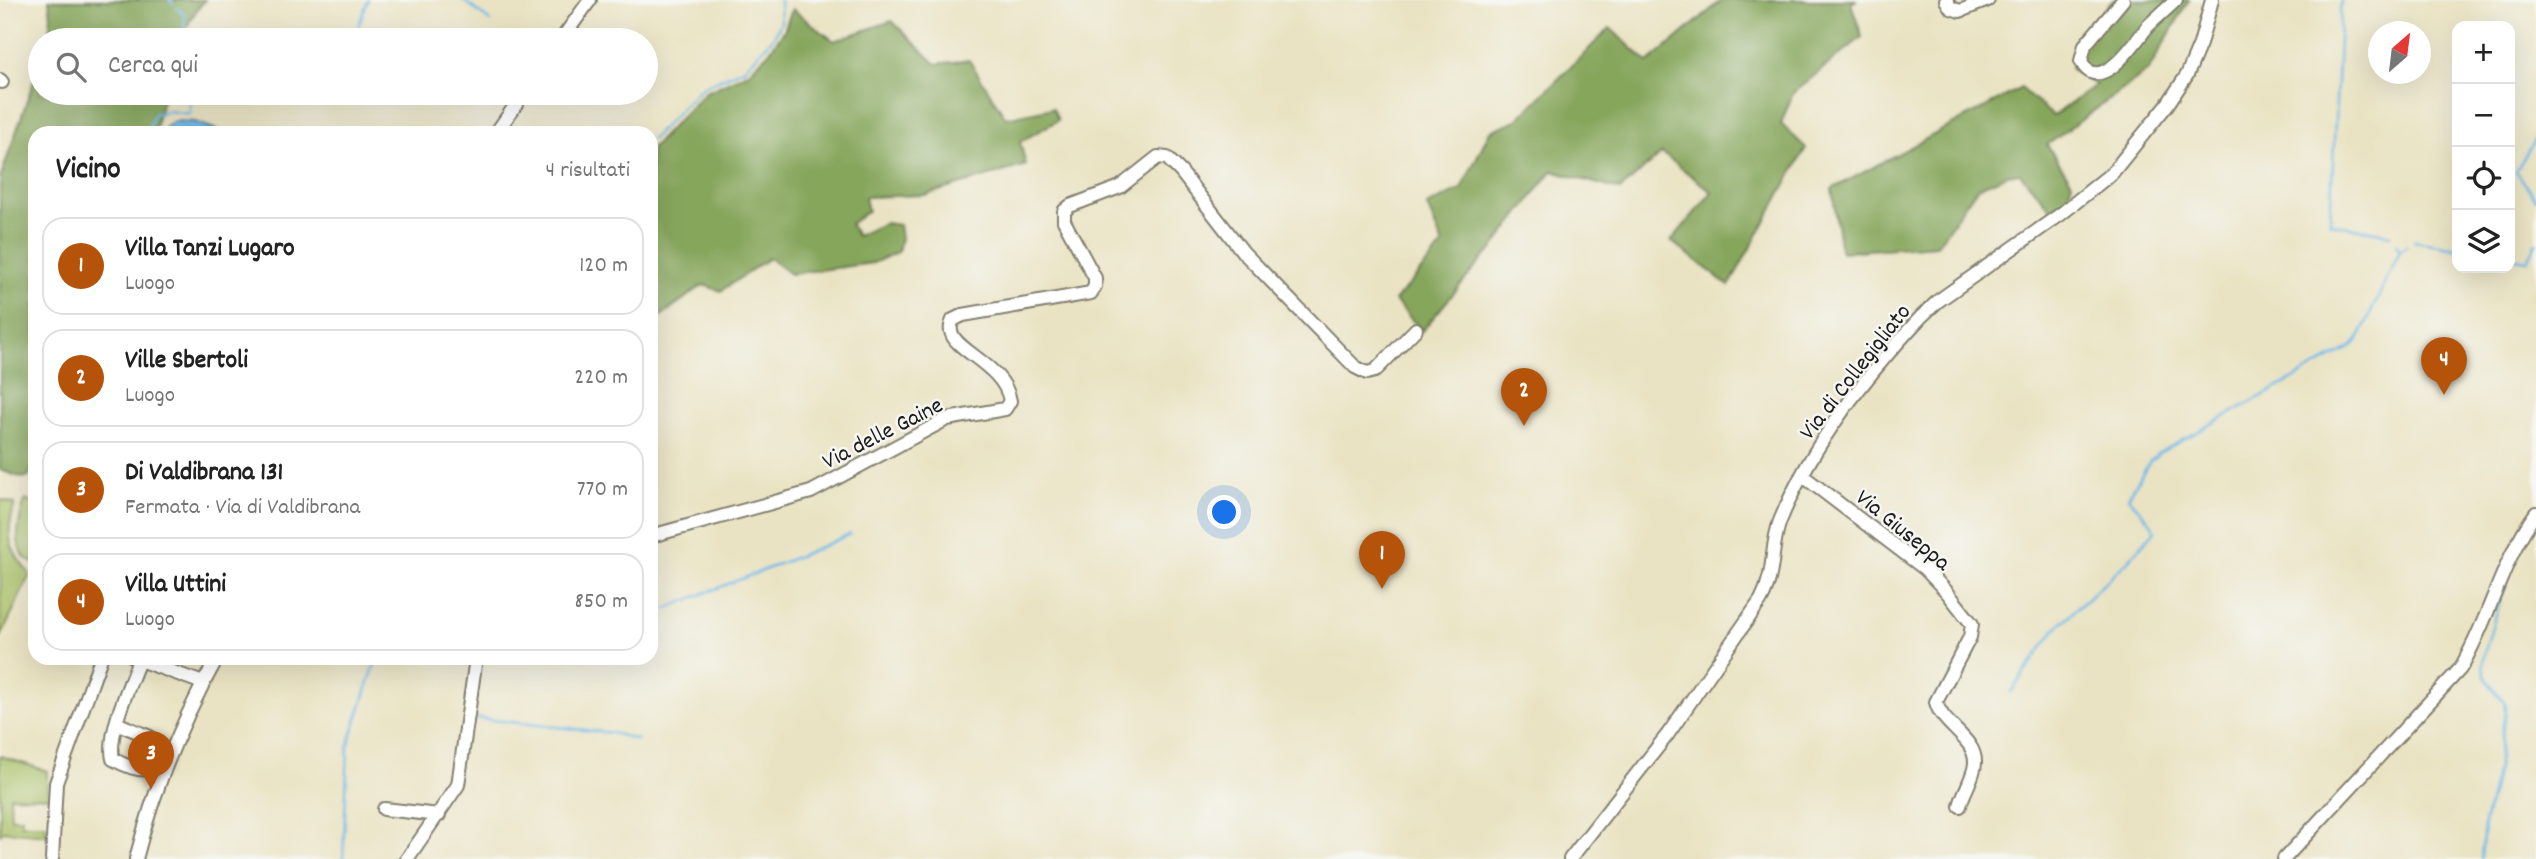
<!DOCTYPE html>
<html lang="it">
<meta charset="utf-8">
<style>
body{margin:0;font-family:Dekko,sans-serif;background:#f2f2f2;color:#222}
.controls{position:absolute;right:21px;top:21px;display:grid;overflow:hidden;border-radius:14px;box-shadow:0 7px 28px #0002}
.controls button{width:63px;height:63px;display:grid;place-items:center;padding:0;border:0;border-bottom:2px solid #e0e0e0;background:#fff;color:#222;font:35px sans-serif}
.compass{position:absolute;left:2368px;top:21px;width:63px;height:63px;border-radius:50%;background:#fff;box-shadow:0 7px 28px #0002;rotate:28deg}
.you{position:absolute;left:1225px;top:513px;width:24px;height:24px;margin:-18px;border:5px solid #fff;border-radius:50%;background:#1a73e8;box-shadow:0 0 0 10px #1a73e833}
.badge{display:grid;place-items:center;width:46px;height:46px;border-radius:50%;background:#b45309;color:#fff;font-size:23px;font-weight:700}
.pin{position:absolute;translate:-50% -58px;filter:drop-shadow(0 2px 4px #0008)}
.pin::after{content:'';position:absolute;top:37px;width:24px;height:21px;background:inherit;clip-path:polygon(0 0,100% 0,50% 100%)}
.list{margin:0;padding:0;list-style:none}
h2{display:flex;justify-content:space-between;align-items:center;height:91px;margin:0;padding:0 28px;font-size:30px}
h2 small{font-size:23px;font-weight:400;color:#767676}
.list li{display:grid;grid-template-columns:46px 1fr auto;gap:21px;align-items:center;box-sizing:border-box;height:98px;margin:0 14px 14px;padding:0 14px;border:2px solid #e0e0e0;border-radius:21px}
.list b{display:block;font-size:26px;white-space:nowrap}
.list p{margin:0;font-size:23px;white-space:nowrap;color:#767676}
.list em{font-size:23px;font-style:normal;color:#767676}
.icon{flex:none;width:38px;height:38px;fill:none;stroke:currentColor;stroke-width:2;stroke-linecap:round;stroke-linejoin:round}
.map{position:relative;flex:none;width:2536px;height:859px;overflow:hidden}
.search{position:absolute;background:#fff;box-shadow:0 7px 28px #0002;left:28px;top:28px;width:630px;height:77px;display:flex;align-items:center;gap:18px;box-sizing:border-box;padding:0 24px;border-radius:38px;color:#767676;font-size:26px}
.panel{position:absolute;background:#fff;box-shadow:0 7px 28px #0002;left:28px;top:126px;width:630px;height:539px;border-radius:21px}
.map>svg:first-child{display:block}
.green{fill:#a9c066;stroke:#626e41;stroke-width:2}
.forest{fill:#86a65b;stroke:#51613c;stroke-width:2}
.water{fill:#6fb9e8;stroke:#466a82;stroke-width:2}
.lines{fill:none;stroke-linecap:round;stroke-linejoin:round}
.stream{stroke:#6fb9e8;stroke-width:2.5}
.minor-casing{stroke:#838070;stroke-width:16}
.minor{stroke:#fff;stroke-width:12}
.labels{text-anchor:middle;stroke-width:5;stroke-linejoin:round;paint-order:stroke}
.street-label{font-size:24px;fill:#1c1c1c;stroke:#f6f6f2}
</style>
<div class="map">
<svg width="2536" height="859" viewBox="0 0 2536 859">
<rect width="100%" height="100%" fill="#f6f6f2"/>
<filter id="ink" filterUnits="userSpaceOnUse"><feTurbulence type="fractalNoise" baseFrequency=".0143" numOctaves="2"/><feDisplacementMap in="SourceGraphic" scale="14" xChannelSelector="R" yChannelSelector="G"/><feConvolveMatrix kernelMatrix="1 2 1 2 8 2 1 2 1" color-interpolation-filters="sRGB"/></filter>
<filter id="wash" filterUnits="userSpaceOnUse"><feTurbulence type="fractalNoise" baseFrequency=".00686" numOctaves="4" result="noise"/><feDisplacementMap in="SourceGraphic" scale="28" xChannelSelector="R" yChannelSelector="G"/><feGaussianBlur stdDeviation="1.57" result="paint"/><feColorMatrix in="noise" values="0 0 0 0 0 0 0 0 0 0 0 0 0 0 0 0 0 1.4 0 .05"/><feComposite in="paint" operator="in"/></filter>
<g filter="url(#wash)">
<rect width="100%" height="100%" fill="#eae3c3"/>
<g class="green">
<path d="M2 500 15 504C5 534 8 550 30 574L1 637 0 505Z"/>
<path d="M25 500 35 504V564C9 553 19 521 25 500Z"/>
<path d="M0 756 47 771V797L10 796 11 818H21V824H46L47 835 3 831 0 834Z"/>
</g>
<g class="forest">
<path d="M49 0H205L196 11 179 40H48L51 16Z"/>
<path d="M1722 0H1857L1851 3 1862 37 1793 93 1781 124 1806 148 1729 286 1671 241 1712 192 1662 153 1620 190 1552 171 1490 252 1485 256 1422 331 1395 301 1443 245 1427 206 1461 189 1490 131 1517 120 1610 28 1648 63Z"/>
<path d="M2113 0H2189L2148 71 2047 145 2072 182 2068 198 2052 210 2020 173 2007 175 1977 188 1937 245 1841 252 1832 189 2021 88 2053 116 2096 85 2071 69 2075 43Z"/>
<path d="M792 9 834 41 892 21 936 64 969 60 1006 118 1053 108 1058 120 1020 142 1026 165 925 195 865 197 868 211 850 224 857 236 885 223 899 225 901 238 898 252 873 263 790 274 769 258 721 291 703 285 661 316 651 307V149L704 93 748 73 769 52 784 31Z"/>
<path d="M40 63V93H164L154 133H35V460L29 476 23 478 0 470V179Z"/>
</g>
<path class="water" d="M174 121 195 122 226 133H163L167 126Z"/>
<g class="lines">
<g class="stream">
<path d="M170 0 173 3"/>
<path d="M463 0 490 21"/>
<path d="M2341 0 2330 223 2390 235"/>
<path d="M177 8 184 15 185 40"/>
<path d="M358 27 368 0"/>
<path d="M150 133V124L154 114 168 111 190 114V93"/>
<path d="M2536 137 2516 171 2536 199"/>
<path d="M651 140 701 88 745 68 774 37 781 22 780 0"/>
<path d="M2414 241 2457 248"/>
<path d="M2396 244 2400 251"/>
<path d="M2510 258 2527 261 2536 243"/>
<path d="M651 615C717 587 785 564 850 534"/>
<path d="M2011 692 2055 629 2127 562 2155 531 2151 523 2128 497 2150 461 2159 453 2351 347 2358 340 2400 251 2407 246"/>
<path d="M474 718 612 733 638 740"/>
<path d="M343 859 348 746 377 658"/>
<path d="M2481 859 2484 824 2497 768 2505 712 2504 701C2495 690 2486 683 2483 668 2481 654 2503 594 2509 576"/>
</g>
</g>
</g>
<g filter="url(#ink)">
<g class="lines">
<defs>
<g id="minor">
<path d="M1946 0 1951 8 1960 11 1988 0"/>
<path d="M2123 0 2085 45 2081 61C2099 98 2136 41 2148 26 2157 17 2167 9 2176 0"/>
<path d="M561 40 590 0"/>
<path d="M0 80 2 82"/>
<path d="M496 133 524 93"/>
<path d="M1803 476 1925 569 1947 592 1972 624 1970 637 1936 702C1942 726 1976 738 1975 763 1974 778 1963 792 1960 806"/>
<path d="M651 536 811 492 947 419 1005 409 1010 401C1004 365 954 351 951 331 950 327 951 324 953 320L963 315 1091 293 1095 286V278L1064 221V211L1070 206 1120 187 1158 157 1167 158 1181 172 1243 252 1355 367 1367 373 1375 371 1416 329"/>
<path d="M134 658 203 683"/>
<path d="M116 723 150 737 157 743 156 750 147 769C137 771 122 764 113 759 107 733 130 685 139 660"/>
<path d="M384 809 439 815"/>
<path d="M52 859 56 783 101 658"/>
<path d="M136 859C154 788 181 722 217 658"/>
<path d="M407 859 458 785 476 658"/>
<path d="M1570 859 1668 734 1761 600C1776 572 1770 547 1780 521 1811 445 1865 377 1921 317L1938 301 2061 214 2112 173 2167 105 2187 75 2200 44 2212 0"/>
<path d="M2284 859 2460 669C2490 619 2501 561 2536 513"/>
</g>
</defs>
<use href="#minor" class="minor-casing"/>
<use href="#minor" class="minor"/>
</g>
</g>
<g class="labels">
<g class="street-label">
<text transform="translate(1854 371) rotate(-52)" y="8">Via di Collegigliato</text>
<text transform="translate(882 432) rotate(-27)" y="8">Via delle Gaine</text>
<text transform="translate(1904 529) rotate(39)" y="8">Via Giuseppa</text>
</g>
</g>
</svg>
<div class="controls">
<button>+</button>
<button>−</button>
<button><svg class="icon" aria-label="locate" viewBox="0 0 24 24"><circle cx="12" cy="12" r="6"/><path d="M12 2v4M12 18v4M2 12h4M18 12h4"/></svg></button>
<button><svg class="icon" aria-label="layers" viewBox="0 0 24 24"><path d="M12 4l9 5-9 5-9-5zM3 14l9 5 9-5"/></svg></button>
</div>
<svg class="compass" viewBox="-18 -18 36 36"><path d="M0-13l5 13h-10z" fill="#e53935"/><path d="M0 13l5-13h-10z" fill="#767676"/></svg>
<div class="you"></div>
<div class="pin badge" style="left:1382px;top:589px">1</div>
<div class="pin badge" style="left:1524px;top:426px">2</div>
<div class="pin badge" style="left:151px;top:789px">3</div>
<div class="pin badge" style="left:2444px;top:395px">4</div>
<div class="search"><svg class="icon" aria-label="search" viewBox="0 0 24 24"><circle cx="10" cy="10" r="6"/><path d="M15 15l6 6"/></svg>Cerca qui</div>
<section class="panel">
<h2>Vicino<small>4 risultati</small></h2>
<ul class="list">
<li><span class="badge">1</span><div><b>Villa Tanzi Lugaro</b><p>Luogo</p></div><em>120 m</em></li>
<li><span class="badge">2</span><div><b>Ville Sbertoli</b><p>Luogo</p></div><em>220 m</em></li>
<li><span class="badge">3</span><div><b>Di Valdibrana 131</b><p>Fermata · Via di Valdibrana</p></div><em>770 m</em></li>
<li><span class="badge">4</span><div><b>Villa Uttini</b><p>Luogo</p></div><em>850 m</em></li>
</ul>
</section>
</div>
